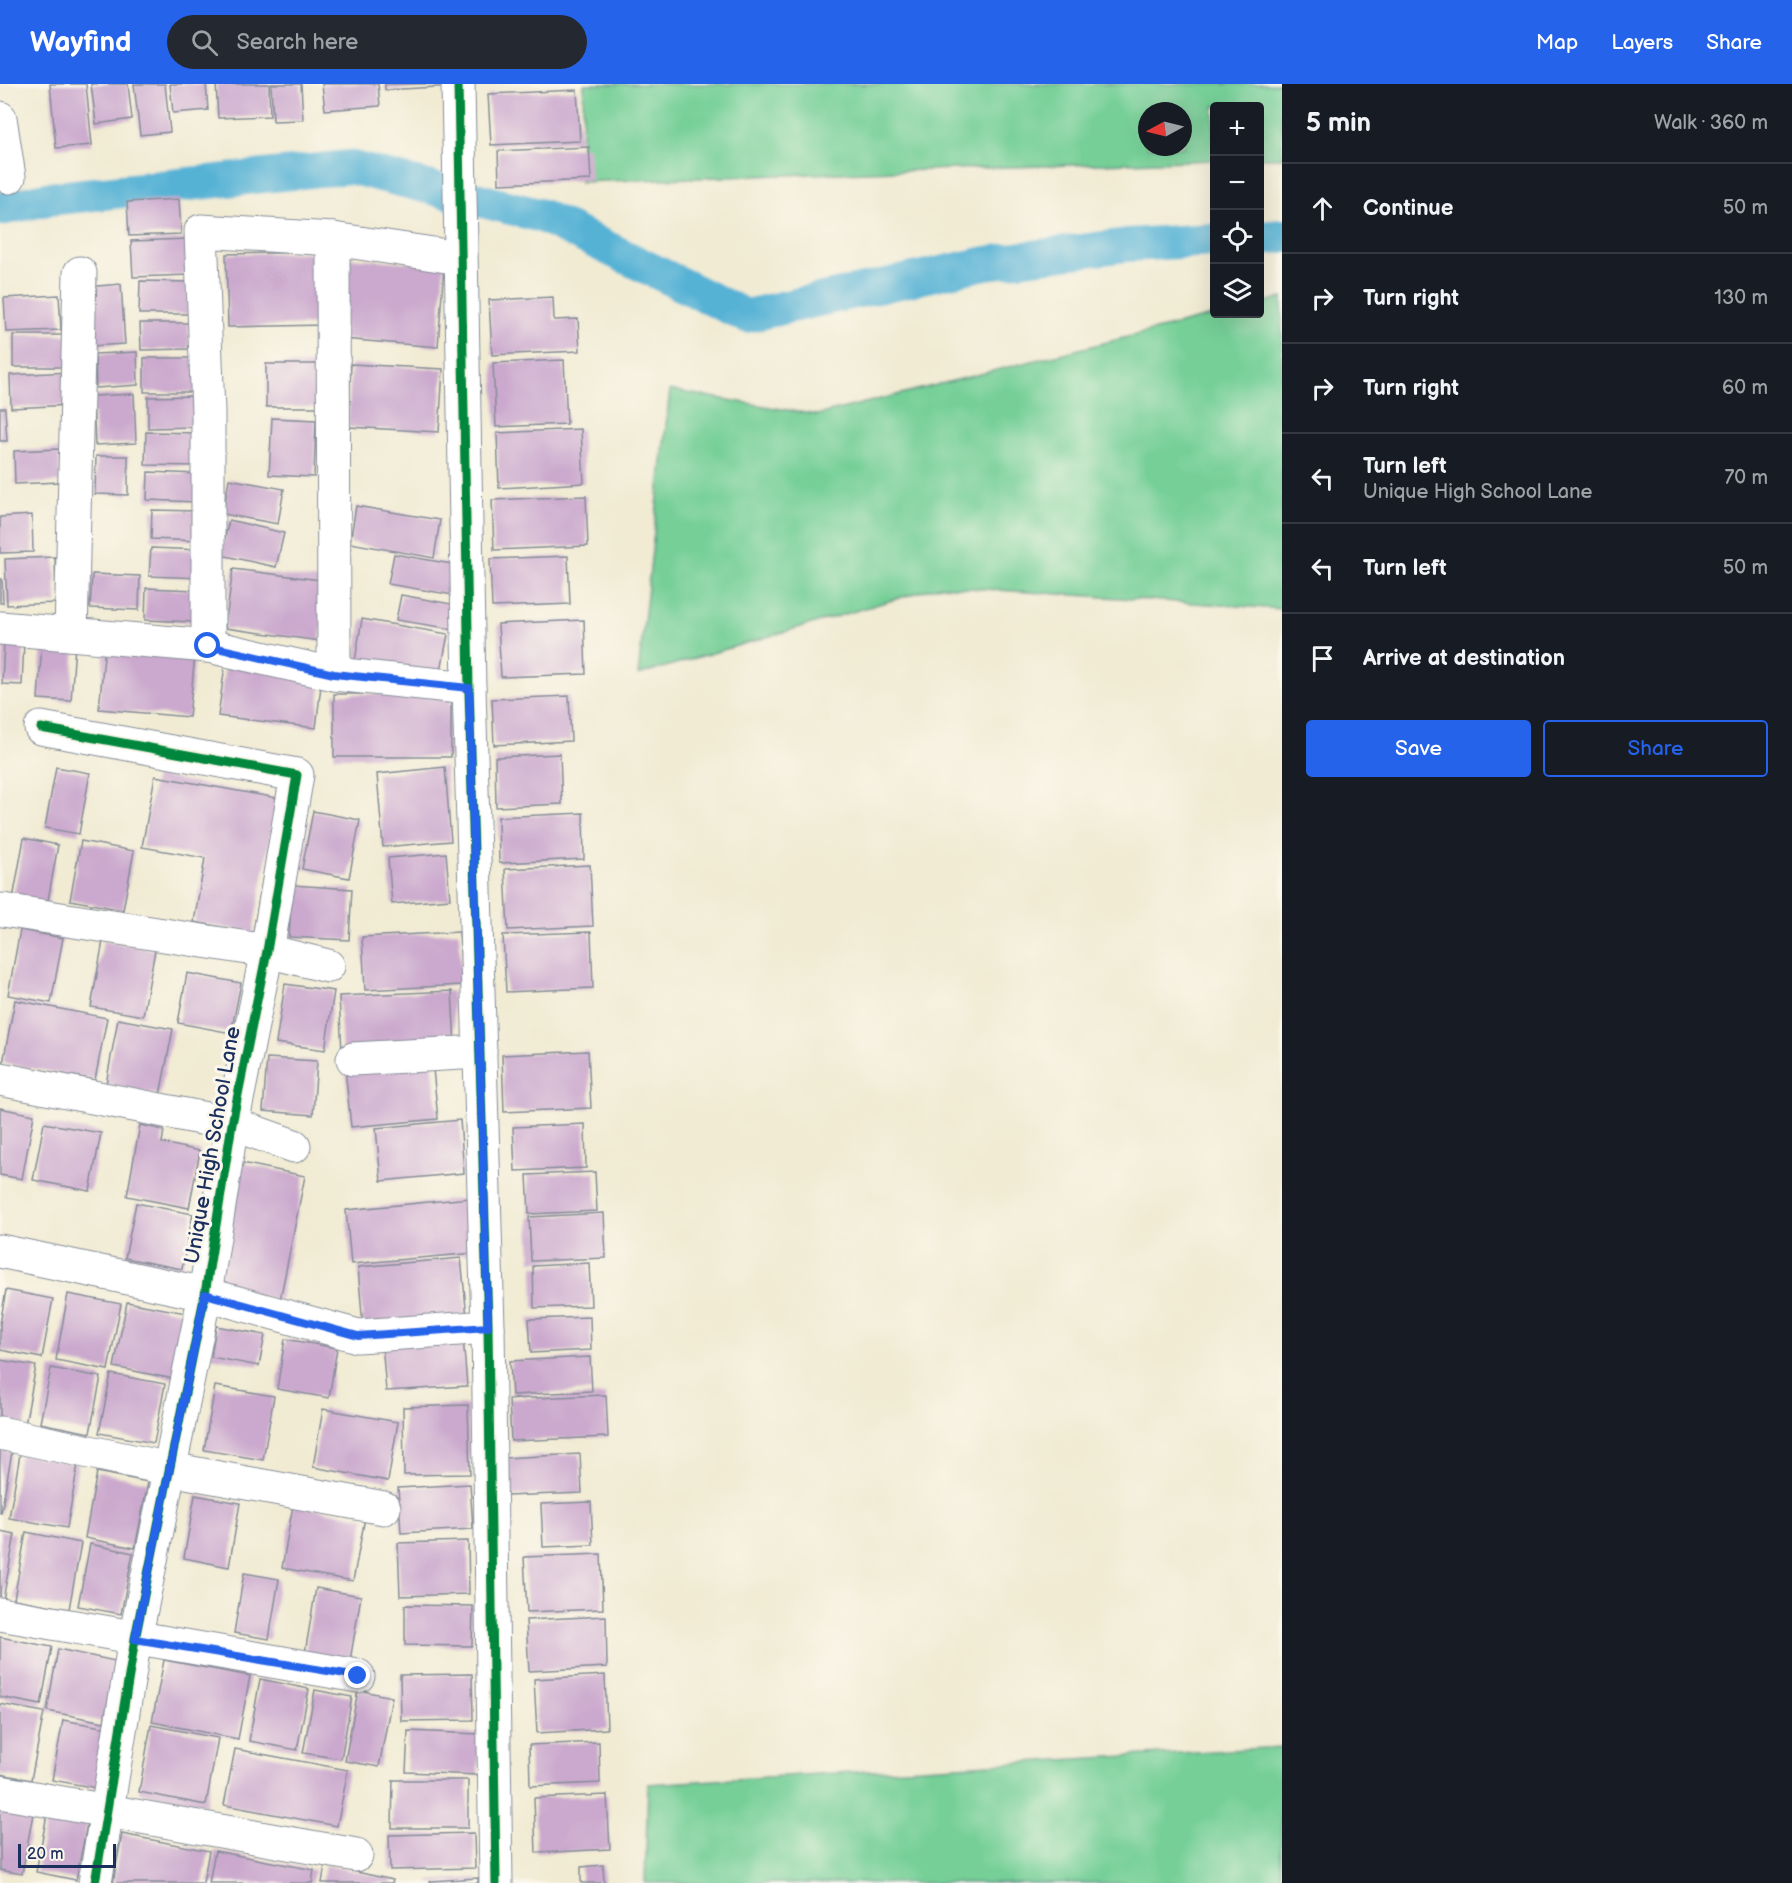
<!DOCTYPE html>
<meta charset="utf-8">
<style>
body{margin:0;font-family:"Balsamiq Sans",sans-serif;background:#242831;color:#f1f3f6}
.controls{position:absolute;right:18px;top:18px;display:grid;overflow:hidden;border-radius:6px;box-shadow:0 6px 24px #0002}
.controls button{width:54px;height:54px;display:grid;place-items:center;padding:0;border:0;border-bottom:2px solid #363941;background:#171b24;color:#f1f3f6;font:30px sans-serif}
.compass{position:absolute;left:1138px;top:18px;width:54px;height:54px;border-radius:50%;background:#171b24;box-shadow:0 6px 24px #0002;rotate:263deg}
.scale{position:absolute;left:18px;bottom:15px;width:98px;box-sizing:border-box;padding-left:6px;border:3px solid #1b2f5e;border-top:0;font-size:16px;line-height:21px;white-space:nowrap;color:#1b2f5e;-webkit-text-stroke:4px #fbf7ec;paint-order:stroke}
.stop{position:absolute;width:18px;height:18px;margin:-14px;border:4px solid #2563eb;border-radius:50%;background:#fff}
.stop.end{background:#2563eb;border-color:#fff;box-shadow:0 2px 6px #0008}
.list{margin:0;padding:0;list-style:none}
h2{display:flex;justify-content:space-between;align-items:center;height:78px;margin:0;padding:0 24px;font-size:26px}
h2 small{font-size:20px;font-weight:400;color:#9ea1a6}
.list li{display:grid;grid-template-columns:39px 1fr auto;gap:18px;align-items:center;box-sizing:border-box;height:90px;padding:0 24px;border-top:2px solid #363941}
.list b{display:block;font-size:22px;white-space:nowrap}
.list p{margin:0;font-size:20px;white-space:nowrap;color:#9ea1a6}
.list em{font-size:20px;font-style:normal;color:#9ea1a6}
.actions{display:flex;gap:12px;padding:18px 24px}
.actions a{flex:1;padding:14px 0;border:2px solid #2563eb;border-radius:6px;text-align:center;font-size:21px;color:#2563eb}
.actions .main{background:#2563eb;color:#fff}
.icon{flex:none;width:33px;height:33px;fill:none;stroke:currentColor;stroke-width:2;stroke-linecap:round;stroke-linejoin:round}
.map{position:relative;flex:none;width:1282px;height:1799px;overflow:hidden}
header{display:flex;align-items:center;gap:36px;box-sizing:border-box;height:84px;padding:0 30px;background:#2563eb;color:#fff}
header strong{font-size:28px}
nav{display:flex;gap:33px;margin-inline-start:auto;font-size:21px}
.search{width:420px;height:54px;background:#242831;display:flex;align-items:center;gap:15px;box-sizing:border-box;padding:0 21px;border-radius:33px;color:#9ea1a6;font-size:22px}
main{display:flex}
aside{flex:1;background:#171b24}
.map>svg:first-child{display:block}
.green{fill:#75cf96;stroke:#487f7a;stroke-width:1.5;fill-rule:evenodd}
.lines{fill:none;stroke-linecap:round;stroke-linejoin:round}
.canal{stroke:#57b2d5;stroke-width:34}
.building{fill:#cba9ce}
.street-casing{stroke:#868d98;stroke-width:35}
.street{stroke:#fff;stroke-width:33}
.cycleway-casing{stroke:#fbf7ec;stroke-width:13}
.cycleway{stroke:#00873e;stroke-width:9}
.route{stroke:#2563eb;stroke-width:8}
.labels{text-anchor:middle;stroke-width:6;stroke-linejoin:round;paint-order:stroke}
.street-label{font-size:21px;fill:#1b2f5e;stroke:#fbf7ec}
</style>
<header>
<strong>Wayfind</strong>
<div class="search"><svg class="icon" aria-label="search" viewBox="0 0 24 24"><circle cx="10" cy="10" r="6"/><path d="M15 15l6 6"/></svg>Search here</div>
<nav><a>Map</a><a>Layers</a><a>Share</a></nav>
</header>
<main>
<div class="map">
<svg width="1282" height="1799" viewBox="0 0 1282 1799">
<rect width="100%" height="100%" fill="#fbf7ec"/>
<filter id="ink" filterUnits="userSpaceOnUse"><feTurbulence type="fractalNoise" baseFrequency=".0167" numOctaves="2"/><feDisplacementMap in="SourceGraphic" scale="12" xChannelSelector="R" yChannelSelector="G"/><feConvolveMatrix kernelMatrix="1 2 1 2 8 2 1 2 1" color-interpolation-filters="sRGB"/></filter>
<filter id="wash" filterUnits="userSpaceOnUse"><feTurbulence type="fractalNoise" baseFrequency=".008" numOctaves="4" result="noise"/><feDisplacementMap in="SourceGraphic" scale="24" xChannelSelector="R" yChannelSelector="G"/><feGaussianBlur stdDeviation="1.35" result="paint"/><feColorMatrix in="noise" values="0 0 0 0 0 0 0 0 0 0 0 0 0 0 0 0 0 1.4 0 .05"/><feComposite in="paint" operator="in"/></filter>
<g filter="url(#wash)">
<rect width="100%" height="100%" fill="#f1ebd3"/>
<g class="green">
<path d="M584 0H1282V74H1260V22H1214V76L580 98ZM1147 27H1183V63H1147Z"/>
<path d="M1282 214V525L940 502 638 591 670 306 817 331 1219 230H1260V219Z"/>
<path d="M1281 1663V1799H645L648 1700Z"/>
</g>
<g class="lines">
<g class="canal">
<path d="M0 125 47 115 349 83 542 132 746 232 986 179 1127 161 1214 156"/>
<path d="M1260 154 1282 152"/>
</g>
</g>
<g id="blocks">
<g class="building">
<path d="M50 0H86L92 61 56 64Z"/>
<path d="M91 0H128L132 35 96 40Z"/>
<path d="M134 0H165L170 48 140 51Z"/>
<path d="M170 0H206L208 26 173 29Z"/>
<path d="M216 0H269L270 32 218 34Z"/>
<path d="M271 0H301L303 36 273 37Z"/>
<path d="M322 0H378L380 22 325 26Z"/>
<path d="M385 0H452L453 2 385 6Z"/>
<path d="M577 6 580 57 491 61 488 10Z"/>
<path d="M589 63 591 96 499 100 498 67Z"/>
<path d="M179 115 181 150 129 152 127 118Z"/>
<path d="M189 155 190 191 133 193 131 157Z"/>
<path d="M324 168 325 241 228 243 226 170Z"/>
<path d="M349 174 444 181 438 263 343 255Z"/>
<path d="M140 197 188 198V230H139Z"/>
<path d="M121 200 125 260 90 262 86 203Z"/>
<path d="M59 211 61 246 6 248 4 214Z"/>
<path d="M553 213 554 236 578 235 580 267 492 271 489 216Z"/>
<path d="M140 239H189V265L141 266Z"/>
<path d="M13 251H76L77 283H13Z"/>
<path d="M137 268 138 301 96 304 95 270Z"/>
<rect x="144" y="274" width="54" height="34"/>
<path d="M564 276 567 340 496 343 493 279Z"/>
<path d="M266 280H324L325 323H266Z"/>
<path d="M351 280 443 285 439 348 348 343Z"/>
<path d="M71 288 72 321 11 324 10 291Z"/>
<path d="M134 310 136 359 95 361 93 312Z"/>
<path d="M197 312 198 343 148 344V313Z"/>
<path d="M0 324H5L7 357H0Z"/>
<path d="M272 334 316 336 314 393 269 391Z"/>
<path d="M581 345 584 399 499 404 497 349Z"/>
<path d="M146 348 198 349 197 382 145 381Z"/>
<path d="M59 365 60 398 15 400 14 367Z"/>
<path d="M96 372H128V411L95 410Z"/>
<path d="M148 388 199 390 197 418 147 416Z"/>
<path d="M229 395 284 405 278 440 223 430Z"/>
<path d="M586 412 588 462 494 466 492 416Z"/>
<path d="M356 422 440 436 434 474 350 459Z"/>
<path d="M152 426 198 427V457L151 455Z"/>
<path d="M32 431 33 468 0 469V433Z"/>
<path d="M229 436 284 449 276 483 221 471Z"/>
<path d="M151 464 202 466 201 494 149 492Z"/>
<path d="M394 470 458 481 453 511 388 500Z"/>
<path d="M568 472 570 520 492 523 490 475Z"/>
<path d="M55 473 56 519 7 521 5 475Z"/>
<path d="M233 485 328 497 320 557 225 544Z"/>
<path d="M92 490 140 492 139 526 90 524Z"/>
<path d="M0 495H2L3 519H0Z"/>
<path d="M146 504 195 506 194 538 145 536Z"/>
<path d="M401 511 457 521 453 545 396 536Z"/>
<path d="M362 535 448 550 440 592 355 577Z"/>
<path d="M584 536 586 590 501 593 498 540Z"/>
<path d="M4 557 24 558 22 601 2 600Z"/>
<path d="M42 559 75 561 71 617 38 615Z"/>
<path d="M105 561 195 570 189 633 99 625Z"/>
<path d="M225 581 322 593 316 644 218 632Z"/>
<rect x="334" y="610" width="117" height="63"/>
<path d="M569 612 571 657 494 661 492 615Z"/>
<path d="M560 670 562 720 496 723 495 673Z"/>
<path d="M56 683 90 689 79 750 45 744Z"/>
<path d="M445 683 451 757 383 763 377 690Z"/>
<path d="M155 692 277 714 253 849 194 838 205 774 142 763Z"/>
<path d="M313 727 360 736 349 794 302 785Z"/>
<path d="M583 729 584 775 499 779 498 733Z"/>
<path d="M24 754 58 761 47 822 13 815Z"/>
<path d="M81 757 134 767 123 826 70 816Z"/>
<path d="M446 769 450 815 392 820 388 774Z"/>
<path d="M590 781 593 842 508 846 505 785Z"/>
<path d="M292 801 352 805 349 856 289 853Z"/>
<path d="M20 846 63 854 51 919 8 911Z"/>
<path d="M459 848 462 901 365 906 362 853Z"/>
<path d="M591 848 593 904 506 908 503 851Z"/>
<path d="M103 857 155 866 143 932 91 923Z"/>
<path d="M187 889 241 899 231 949 178 939Z"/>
<path d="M285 900 334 907 325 966 276 959Z"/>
<path d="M452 907 455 962 342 968 339 912Z"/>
<path d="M15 916 107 934 95 996 3 979Z"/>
<path d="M118 935 173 945 160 1011 106 1000Z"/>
<path d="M588 967 591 1024 504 1028 502 971Z"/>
<path d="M267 974 317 977 313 1031 263 1027Z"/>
<path d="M432 975 438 1035 351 1043 345 984Z"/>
<path d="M0 1024 34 1031 22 1095 0 1091Z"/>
<path d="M460 1036 464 1089 381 1097 376 1044Z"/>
<path d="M44 1039 101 1049 90 1107 33 1096Z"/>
<path d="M585 1040 586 1084 515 1087 513 1043Z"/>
<path d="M140 1041 164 1046 162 1059 200 1067 189 1124 127 1112Z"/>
<path d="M242 1079 305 1092 280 1216 218 1202Z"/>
<path d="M595 1088 597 1127 529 1130 527 1091Z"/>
<path d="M470 1114 476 1169 351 1180 346 1126Z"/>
<path d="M136 1119 193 1130 182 1185 125 1174Z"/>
<path d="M604 1129 606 1174 531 1177 529 1133Z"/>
<path d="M461 1174 467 1233 363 1243 358 1183Z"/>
<path d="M589 1179 591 1222 534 1224 533 1182Z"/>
<path d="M6 1206 53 1215 42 1274 0 1266V1240Z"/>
<path d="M68 1210 121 1220 108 1286 56 1276Z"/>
<path d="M127 1218 186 1229 174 1295 114 1283Z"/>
<path d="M590 1233 591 1266 531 1269 529 1235Z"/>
<path d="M216 1242 265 1251 259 1282 211 1273Z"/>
<path d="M463 1253 467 1302 386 1307 382 1259Z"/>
<path d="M285 1255 337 1264 329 1314 277 1305Z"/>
<path d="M590 1273 592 1307 512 1311 510 1277Z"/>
<path d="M0 1276 36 1282 25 1341 0 1336Z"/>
<path d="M51 1284 101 1293 90 1349 40 1339Z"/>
<path d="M111 1290 165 1300 154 1359 99 1349Z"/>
<path d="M215 1302 274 1312 263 1376 204 1366Z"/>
<path d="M606 1311 608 1353 511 1357 509 1315Z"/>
<path d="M468 1321 470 1390 404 1391 403 1323Z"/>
<path d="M323 1325 398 1338 388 1397 313 1383Z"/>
<path d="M0 1366 12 1368 1 1429H0Z"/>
<path d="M20 1370 78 1380 67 1444 9 1434Z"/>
<path d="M580 1370 582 1409 506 1412 504 1374Z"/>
<path d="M97 1388 148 1398 135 1464 85 1454Z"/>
<path d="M470 1400 473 1445 401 1449 398 1404Z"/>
<path d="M195 1411 240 1419 229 1483 184 1474Z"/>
<path d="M591 1418 593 1461 543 1463 541 1420Z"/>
<path d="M293 1421 365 1434 353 1497 282 1484Z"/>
<path d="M0 1447 15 1450 3 1516 0 1515Z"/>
<path d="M26 1448 81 1459 69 1525 14 1515Z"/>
<path d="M468 1457 469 1510 400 1512 398 1459Z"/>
<path d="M90 1460 133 1469 121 1530 78 1522Z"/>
<path d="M601 1470 603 1525 527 1528 524 1473Z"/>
<path d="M244 1489 279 1495 269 1555 234 1549Z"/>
<path d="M316 1504 361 1512 350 1577 305 1569Z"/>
<path d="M405 1521 473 1522 472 1562 405 1561Z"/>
<path d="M606 1532 607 1583 529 1587 526 1536Z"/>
<path d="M0 1553 52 1563 41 1621 0 1613Z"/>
<path d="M58 1565 115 1577 104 1638 47 1627Z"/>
<path d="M164 1576 250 1592 238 1655 152 1638Z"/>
<path d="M472 1590 473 1636 401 1637 400 1591Z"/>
<path d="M605 1591 607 1645 537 1649 534 1595Z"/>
<path d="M260 1595 309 1605 297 1666 249 1657Z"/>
<path d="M315 1606 352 1613 341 1675 303 1669Z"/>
<path d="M358 1606 392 1613 379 1683 345 1677Z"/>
<path d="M0 1620 44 1628 31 1696 0 1690Z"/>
<path d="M63 1636 113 1645 102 1705 52 1696Z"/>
<path d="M151 1641 218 1654 206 1721 139 1708Z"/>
<path d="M408 1647 479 1650 478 1691 406 1688Z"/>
<path d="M599 1658 600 1699 530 1702 529 1661Z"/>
<path d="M235 1665 348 1686 337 1742 224 1721Z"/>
<path d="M393 1696H468V1744H392Z"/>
<path d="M607 1711 610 1765 536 1769 534 1714Z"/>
<path d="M0 1724 33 1730 22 1790 0 1786Z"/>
<path d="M47 1731 87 1740 76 1796 36 1788Z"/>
<path d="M474 1749 475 1784 390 1786 389 1751Z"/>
<path d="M122 1750 209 1767 203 1799H113Z"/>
<path d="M215 1767 314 1786 312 1799H209Z"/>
<path d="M325 1781 393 1796 392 1799H322Z"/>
<path d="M603 1781 604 1799H581V1783Z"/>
<path d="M478 1794V1799H430V1797Z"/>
</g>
</g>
</g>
<g filter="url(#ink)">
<use href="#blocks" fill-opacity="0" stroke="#868d98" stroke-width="1.5"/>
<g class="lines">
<defs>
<g id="street">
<path d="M458 0 469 604 488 1243 496 1799"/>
<path d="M0 34 9 93"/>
<path d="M333 155 334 590"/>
<path d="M0 544 208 562 334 590 469 604"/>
<path d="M71 550 80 189"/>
<path d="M208 562V328L201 147 333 155 460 174"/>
<path d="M41 644 297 691 267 867 232 1040 205 1210 135 1555 95 1799"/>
<path d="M3 826 267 867 328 882"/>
<path d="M353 975 480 968"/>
<path d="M0 995 232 1040 294 1062"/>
<path d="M0 1167 205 1210 358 1252 488 1243"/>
<path d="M0 1349 170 1385 384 1424"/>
<path d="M0 1530 358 1592"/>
<path d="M0 1708 356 1771"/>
</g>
</defs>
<use href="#street" class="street-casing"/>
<use href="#street" class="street"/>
<defs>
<g id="cycleway">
<path d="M458 0 469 604 488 1243 496 1799"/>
<path d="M41 644 297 691 267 867 232 1040 205 1210 135 1555 95 1799"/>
</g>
</defs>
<use href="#cycleway" class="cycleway-casing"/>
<use href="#cycleway" class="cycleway"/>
</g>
</g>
<g class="lines" filter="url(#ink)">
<path class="route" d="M208 562 334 590 469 604 488 1243 358 1252 205 1210 135 1555 358 1592"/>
</g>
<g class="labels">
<g class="street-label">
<text transform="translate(212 1061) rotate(-80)" y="7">Unique High School Lane</text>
</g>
</g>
</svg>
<div class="controls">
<button>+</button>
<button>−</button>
<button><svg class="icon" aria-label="locate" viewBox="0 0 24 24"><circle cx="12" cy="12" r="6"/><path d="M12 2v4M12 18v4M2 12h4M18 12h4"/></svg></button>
<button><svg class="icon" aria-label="layers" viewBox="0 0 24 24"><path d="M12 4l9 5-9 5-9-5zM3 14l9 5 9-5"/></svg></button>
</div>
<svg class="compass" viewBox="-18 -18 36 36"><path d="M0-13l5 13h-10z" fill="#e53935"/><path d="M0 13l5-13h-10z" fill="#9ea1a6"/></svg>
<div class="scale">20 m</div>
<div class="stop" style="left:208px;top:562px"></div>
<div class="stop end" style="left:358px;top:1592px"></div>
</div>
<aside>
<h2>5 min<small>Walk · 360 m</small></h2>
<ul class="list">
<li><svg class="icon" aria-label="ahead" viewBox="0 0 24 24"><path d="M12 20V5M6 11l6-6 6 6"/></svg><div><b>Continue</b></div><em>50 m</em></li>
<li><svg class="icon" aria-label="right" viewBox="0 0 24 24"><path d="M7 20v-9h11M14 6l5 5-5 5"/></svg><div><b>Turn right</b></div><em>130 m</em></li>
<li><svg class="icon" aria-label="right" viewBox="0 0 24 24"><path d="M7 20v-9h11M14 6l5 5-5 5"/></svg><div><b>Turn right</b></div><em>60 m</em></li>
<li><svg class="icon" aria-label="left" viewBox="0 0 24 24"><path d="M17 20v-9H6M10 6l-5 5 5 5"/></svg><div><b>Turn left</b><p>Unique High School Lane</p></div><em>70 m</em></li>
<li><svg class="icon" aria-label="left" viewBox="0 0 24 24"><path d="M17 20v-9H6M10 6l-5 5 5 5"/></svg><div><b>Turn left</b></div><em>50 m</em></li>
<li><svg class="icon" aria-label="arrive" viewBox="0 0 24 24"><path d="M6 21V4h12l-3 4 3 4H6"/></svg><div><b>Arrive at destination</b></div></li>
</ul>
<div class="actions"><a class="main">Save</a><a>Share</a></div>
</aside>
</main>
